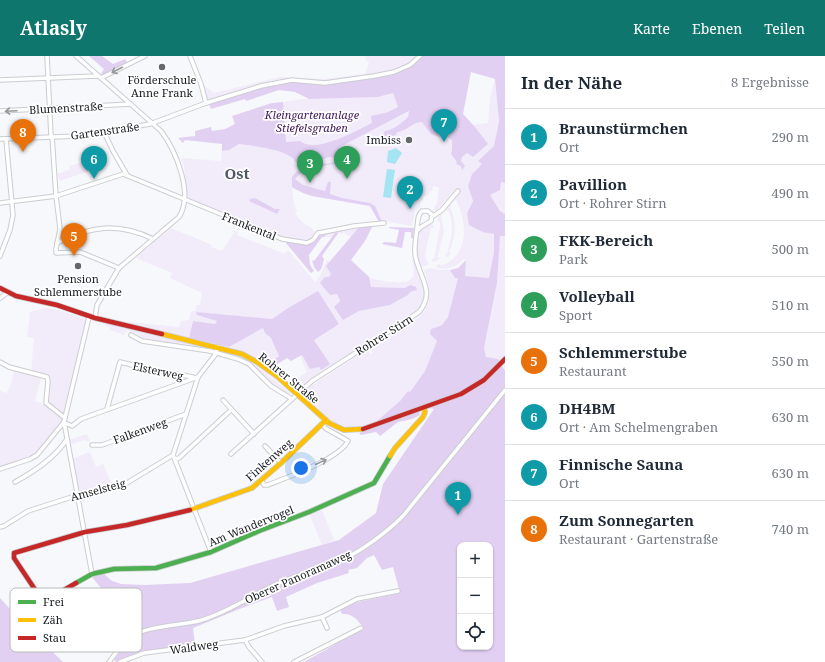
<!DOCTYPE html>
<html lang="de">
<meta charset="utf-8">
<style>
body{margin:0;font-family:"Noto Serif",serif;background:#f6f6f7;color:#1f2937}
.controls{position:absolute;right:12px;bottom:12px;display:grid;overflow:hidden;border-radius:8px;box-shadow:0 1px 3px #0004}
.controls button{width:36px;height:36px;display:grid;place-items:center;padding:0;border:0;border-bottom:1px solid #e0e1e3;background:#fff;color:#1f2937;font:20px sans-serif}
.you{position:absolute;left:301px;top:412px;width:14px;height:14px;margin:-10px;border:3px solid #fff;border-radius:50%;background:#1a73e8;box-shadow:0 0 0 6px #1a73e833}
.badge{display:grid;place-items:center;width:26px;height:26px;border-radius:50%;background:#0f766e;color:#fff;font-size:13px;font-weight:700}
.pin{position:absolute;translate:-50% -33px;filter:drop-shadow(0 1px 2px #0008)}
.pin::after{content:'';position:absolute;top:21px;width:14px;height:12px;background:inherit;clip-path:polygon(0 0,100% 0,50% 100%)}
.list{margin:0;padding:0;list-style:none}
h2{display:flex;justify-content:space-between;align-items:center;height:52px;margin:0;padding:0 16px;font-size:17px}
h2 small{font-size:13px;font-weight:400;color:#747a83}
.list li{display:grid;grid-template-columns:26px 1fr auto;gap:12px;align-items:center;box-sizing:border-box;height:56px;padding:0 16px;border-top:1px solid #e0e1e3}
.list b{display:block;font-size:15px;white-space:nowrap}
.list p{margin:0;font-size:13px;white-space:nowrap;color:#747a83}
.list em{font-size:13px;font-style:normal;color:#747a83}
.icon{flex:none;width:22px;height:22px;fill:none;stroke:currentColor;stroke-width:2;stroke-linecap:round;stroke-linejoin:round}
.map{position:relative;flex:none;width:505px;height:606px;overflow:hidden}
header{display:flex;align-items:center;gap:24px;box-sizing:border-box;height:56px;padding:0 20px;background:#0f766e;color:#fff}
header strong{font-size:19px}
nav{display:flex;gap:22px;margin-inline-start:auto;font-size:14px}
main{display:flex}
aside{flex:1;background:#fff}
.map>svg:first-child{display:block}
.green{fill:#f2ebfa}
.forest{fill:#e2d0f3;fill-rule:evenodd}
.water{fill:#a5e4f2}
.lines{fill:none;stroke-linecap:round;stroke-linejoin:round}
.street-casing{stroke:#cbcdd1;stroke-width:5.5}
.fast-casing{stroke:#cbcdd1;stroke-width:6}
.slow-casing{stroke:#cbcdd1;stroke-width:6}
.jam-casing{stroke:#cbcdd1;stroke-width:6}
.street{stroke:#fefefe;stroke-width:3.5}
.fast{stroke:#4caf50;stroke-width:4.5}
.slow{stroke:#ffc107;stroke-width:4.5}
.jam{stroke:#c62828;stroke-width:4.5}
.oneway{stroke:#96979a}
.poi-dot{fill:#65686c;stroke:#fff;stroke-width:1.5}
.labels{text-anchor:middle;stroke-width:3.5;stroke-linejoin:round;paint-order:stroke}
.poi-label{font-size:11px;fill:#171a1f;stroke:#fff}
.street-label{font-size:11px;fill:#171a1f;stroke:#fff}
.park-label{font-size:11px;font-style:italic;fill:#3f1358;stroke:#fff}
.district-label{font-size:15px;font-weight:bold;fill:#515865;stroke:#fff}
.key{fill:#fff;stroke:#b9babc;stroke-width:1}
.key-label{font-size:11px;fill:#171a1f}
</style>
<header>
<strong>Atlasly</strong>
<nav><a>Karte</a><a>Ebenen</a><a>Teilen</a></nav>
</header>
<main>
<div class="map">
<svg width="505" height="606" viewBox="0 0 505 606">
<rect width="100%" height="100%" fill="#f6f8fb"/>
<g class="green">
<path d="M365 0H421L414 8 394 17 373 21 324 28 292 25 209 48 203 29 214 37 280 21 323 23 365 18 369 7 365 3Z"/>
<path d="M495 23 499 65 494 90 478 105 482 108 472 118 468 130 473 145C472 148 468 153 467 157 466 169 486 176 494 178V196L489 222 465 221 466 205 464 203C456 211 447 215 436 211L435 210 440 208 441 210C469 200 468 167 456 144L453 146 451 140 437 154 434 155 435 149 437 148 439 132 433 130 432 135H430L428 139 423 141V144L420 146V151L415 155 412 170C402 169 389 165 379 166L370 150 312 140 303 137 292 132 294 148 297 155 295 156C301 170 309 167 315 176V179L311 184 307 185 282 182 189 143 187 141 184 110 181 102 221 105 222 95 233 92 239 88C255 90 282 93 294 103L313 102 315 106 329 101 336 102 338 92 406 57 418 49 487 88 473 69 488 67 490 42Z"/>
<path d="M393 37 398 51 388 56 371 60 373 67C356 75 316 98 299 85L285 86 283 46 303 43 378 41Z"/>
<path d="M103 100 107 109 60 125 57 118 69 114 70 110Z"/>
<path d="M501 126 505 127V158L500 155 490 139 500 134Z"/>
<path d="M450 149 452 150 450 151C457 166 456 181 449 196L451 197 449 200 446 201 445 197 447 198C451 182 455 169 448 154H445Z"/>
<path d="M441 158 442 159 441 160 444 175 438 200V202L440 201V203L434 206 432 205V203H434L440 171V165L437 166V164Z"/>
<path d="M432 168 434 172H431L425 198 426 205H428V209L422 211C415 203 417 191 417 182H420V179H418C419 172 426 170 432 168Z"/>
<path d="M360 170 350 181 344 176 342 178 339 176 335 177 332 181H324L328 176Z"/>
<path d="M171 172 212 189 211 191 222 195 236 174 238 175 237 179 285 198 288 194 315 226 320 220 327 204 330 206 326 210 331 218 329 221 340 245 343 264 359 255 390 249 408 239 410 236H414L405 232 371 231 369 221C377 225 404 230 411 223 416 218 413 210 412 204L414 205C423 226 433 245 411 261L316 320 301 332 295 333 281 321V320L289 327 307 316 300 300 302 299 319 311 321 313 330 308 314 284 318 235 288 252 272 263 196 256 197 259 217 265 215 268 193 265 189 282 129 268 130 266 179 271 181 265 189 264 191 255H195L197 249H200L202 237 170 222 172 217 136 202Z"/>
<path d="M500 179 505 180V314L503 312 498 303 486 301 484 292 497 227Z"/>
<path d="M431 212 440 214H450L455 221 458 222 448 261 442 269 434 271 430 278 437 285 425 315 410 336 408 335C399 346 389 358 377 366 367 372 346 374 335 368 325 362 319 353 310 344L312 342 311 340 309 342C305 336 307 334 311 330L368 293 370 298 373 297 370 292 416 264C434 250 431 233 424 214Z"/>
<path d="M423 215C431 234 433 248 416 263L326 319 325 317 420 258C431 244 428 231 422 216Z"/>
<path d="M46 252 59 254 87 263 64 360 47 347V344L50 323 47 319 42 318 35 345 44 348 63 362V365L40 395 34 400 0 412V335L7 337 12 325 14 314 31 318 34 282 27 281 30 256Z"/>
<path d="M105 267 214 293 213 294 141 283 139 279 130 275 125 276 123 280 120 277 110 274V272L105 269Z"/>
<path d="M263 272 265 277 271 282 279 300 265 309 248 298 229 291Z"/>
<path d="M220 294C248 302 257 309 278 327 282 330 289 335 291 339L290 340 271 329 254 311 221 297Z"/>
<path d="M87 378 90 386 84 384 70 389 69 384Z"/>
<path d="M90 396 96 411 103 408 113 431 105 432V431L90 434 89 436H80L72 403Z"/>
<path d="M322 454 334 484 322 489 310 459Z"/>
</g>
<g class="forest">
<path d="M89 0H102L113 8 125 3 127 6 103 19 101 18 104 13Z"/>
<path d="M421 0H505V127L501 126 500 134 490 139 500 155 505 158V180H500L497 227 484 292 486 301 498 303 503 312 505 314V606H304L364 572C357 564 353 557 342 558L340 553 353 547 400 537 393 511 382 514 374 499 367 502 357 512 348 514 349 517 317 527 286 541 289 551 277 555 272 541 242 552 193 572 195 589 133 599 116 606 114 604 124 590 114 569 108 541 92 521 103 517 112 525 121 528 144 529 190 527 339 484 376 457 383 428 434 353 420 350 376 366 400 345 408 335 410 336 425 315 437 285 430 278 431 273 442 269 448 261 458 222H455L450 214 458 212 466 204 465 220 489 222 494 196V178L483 176 469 169 467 157 473 145 468 130 472 118 482 108 478 105 494 90 499 65 495 23 471 16 463 58 475 71 488 88 473 101 467 97 462 101 461 105 465 110 462 114 461 110 456 108 457 106 451 98 452 94V84L442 78 440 81 431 78 422 66C413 65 408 75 397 76L396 79 388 81V83L383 86 381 82 385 75C393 74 402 67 408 61L409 55 338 92C342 96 348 95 352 99 351 107 341 106 335 107L334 108C320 110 304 111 295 123L303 129 325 135 328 126H331L330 138 342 142 370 147 375 150 382 166H379L370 150 312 140 303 137 292 131V121C299 109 322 108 334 107L336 102 329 101 315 106 313 102 306 103V108L295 106 294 103C282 93 255 90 239 88L229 94 222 95V88L185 84 183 87 178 82 195 80V75L211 71 212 75 225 73 235 68 232 60 272 47 283 46 286 86 300 85C316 98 356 75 372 67L371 60 388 56 398 51 393 37 378 41 309 43 295 36 279 34 246 45 245 43 211 53 209 48 261 31 292 25 324 28 373 21 394 17 414 8ZM460 489H490V591H460Z"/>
<path d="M255 142 275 153H280L277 158 249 145 250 143Z"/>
<path d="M373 169 365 185 351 204 369 221 371 231 405 232 410 229 416 231 417 234 410 236 408 239 390 249 359 255 343 264 334 251 340 245 337 238 330 239 320 227 325 221H329L331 218 326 210 360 170Z"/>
<path d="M389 171 414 172 413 182H411V176H405L402 192 382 188 384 186 396 187 399 174 389 172Z"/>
<path d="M328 176 324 181H322L309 199 310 209 314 215 311 217 286 187 288 184 310 187C318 182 318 179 328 176Z"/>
<path d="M339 176 322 200 324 203C323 207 322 214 318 216L314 211 312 204 314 205 335 177Z"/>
<path d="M318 235 339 268 314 284 330 308 321 314 319 311 310 313 302 299 291 305 287 302 270 313 265 309 279 300 271 282 265 277 263 272 229 291 189 282 193 265 215 268 217 265 197 259 196 256 272 263 288 252Z"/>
<path d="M419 355 420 359 412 363 398 366 380 380 376 376 361 379 359 377Z"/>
<path d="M0 542 20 564 63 606H0Z"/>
</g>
<g class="water">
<path d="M396 92 402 97 395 108 387 106 388 95Z"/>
<path d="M387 113 395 114 391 142 383 141Z"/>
</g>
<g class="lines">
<defs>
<g id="street">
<path d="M47 0 51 80"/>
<path d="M76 0 161 75C176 95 194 138 179 161L119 212 97 249 95 262"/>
<path d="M190 0 201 28 206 47"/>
<path d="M101 22 145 0"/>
<path d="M0 24 98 20"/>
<path d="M0 55 131 48"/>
<path d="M104 76 113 95 127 119"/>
<path d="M52 80 56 140 59 164 60 173 56 193V197L80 196 119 212"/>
<path d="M0 83 79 80 150 68 206 47 261 30 292 24 325 27 374 20 394 16 410 9 420 0"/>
<path d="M0 147 56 140 123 118 282 183 307 187 313 184 318 177 324 176 354 170 384 167"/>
<path d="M432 161 442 154 458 135"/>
<path d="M57 187C90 170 118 166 153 183"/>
<path d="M0 200 10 174 13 159 6 83"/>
<path d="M0 242 7 237"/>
<path d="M131 279 142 285 210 295 238 303 249 308 271 330 292 343"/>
<path d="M0 306 9 311 47 321 48 325 46 347 65 362"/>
<path d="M223 344 254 378"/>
<path d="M107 353 120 306 148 313 193 321"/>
<path d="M64 366 92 518"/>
<path d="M65 367 72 370 81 363 198 321"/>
<path d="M92 389H102L186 358"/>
<path d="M265 390 281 407"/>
<path d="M231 398 312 325 419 256C435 237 421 223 416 203 413 194 416 182 417 172 418 166 417 159 422 155H428L432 159 431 165 421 171 417 175"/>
<path d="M173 399 211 496"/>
<path d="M176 403 179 402 231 354"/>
<path d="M0 413 30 403 37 399 64 366 89 261"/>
<path d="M262 425 264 429H268C288 421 339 403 348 385L325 372 323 368"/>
<path d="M15 426C35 415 55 402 67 383"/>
<path d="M0 471 4 470 28 455 78 439 122 430 173 399 198 321 215 299 218 291"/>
<path d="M322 561 327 572"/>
<path d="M245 584 249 591 262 606"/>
<path d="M109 606C116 597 122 587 131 581 148 569 182 570 202 564 226 557 248 542 270 531 293 520 318 514 341 504 361 496 388 475 403 460L505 334"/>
<path d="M120 606 144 597 245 584 284 570 322 561 357 543 398 535"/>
<path d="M294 606 361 572"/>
</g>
<path id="fast" d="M76 527 92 518 114 513 156 512 211 496 259 475 309 456 374 427 390 400"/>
<g id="slow">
<path d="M162 278 242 298 257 306 278 321 329 367 344 374 363 373"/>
<path d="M390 400 395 392 423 361 425 356 424 352"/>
<path d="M190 454 252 432 281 407 326 364"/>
</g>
<g id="jam">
<path d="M0 232 16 240 57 249 95 262 162 278"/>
<path d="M363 373 461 338 484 324 505 303"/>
<path d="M76 527 45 545 42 544 14 502V497L85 476 127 469 190 454"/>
</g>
</defs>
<use href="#street" class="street-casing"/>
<use href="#fast" class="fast-casing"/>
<use href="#slow" class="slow-casing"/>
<use href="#jam" class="jam-casing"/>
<use href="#street" class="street"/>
<use href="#fast" class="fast"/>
<use href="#slow" class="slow"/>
<use href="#jam" class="jam"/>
</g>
<defs><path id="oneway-shaft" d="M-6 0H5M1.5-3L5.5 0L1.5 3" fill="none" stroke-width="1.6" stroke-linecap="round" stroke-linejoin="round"/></defs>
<g class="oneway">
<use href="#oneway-shaft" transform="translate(117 14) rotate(153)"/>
<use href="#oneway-shaft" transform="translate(11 55) rotate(177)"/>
<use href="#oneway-shaft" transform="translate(321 406) rotate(-25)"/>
</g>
<g class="poi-dot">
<circle cx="162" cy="11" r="4"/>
<circle cx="409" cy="84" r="4"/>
<circle cx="78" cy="210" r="4"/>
</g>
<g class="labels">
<g class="poi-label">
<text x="162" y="28">Förderschule<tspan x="162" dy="13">Anne Frank</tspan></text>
<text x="401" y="88" text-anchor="end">Imbiss</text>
<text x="78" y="227">Pension<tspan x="78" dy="13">Schlemmerstube</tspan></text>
</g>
<g class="street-label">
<text transform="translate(66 52) rotate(-3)" y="4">Blumenstraße</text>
<text transform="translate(105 75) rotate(-8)" y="4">Gartenstraße</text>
<text transform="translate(249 170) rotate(22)" y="4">Frankental</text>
<text transform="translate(384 279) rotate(-32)" y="4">Rohrer Stirn</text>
<text transform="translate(158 315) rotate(12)" y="4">Elsterweg</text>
<text transform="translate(289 322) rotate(39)" y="4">Rohrer Straße</text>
<text transform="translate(140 375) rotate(-20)" y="4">Falkenweg</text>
<text transform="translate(269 404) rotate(-41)" y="4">Finkenweg</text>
<text transform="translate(98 434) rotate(-15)" y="4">Amselsteig</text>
<text transform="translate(251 470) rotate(-22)" y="4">Am Wandervogel</text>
<text transform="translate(298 521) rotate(-24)" y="4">Oberer Panoramaweg</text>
<text transform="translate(194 591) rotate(-8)" y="4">Waldweg</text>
</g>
<g class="park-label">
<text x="312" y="63">Kleingartenanlage<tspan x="312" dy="13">Stiefelsgraben</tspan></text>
</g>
<g class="district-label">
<text x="237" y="123">Ost</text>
</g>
</g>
<rect x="10" y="532" width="132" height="64" rx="6" class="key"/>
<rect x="18" y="544" width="18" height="4" fill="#4caf50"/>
<rect x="18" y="562" width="18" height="4" fill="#ffc107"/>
<rect x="18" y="580" width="18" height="4" fill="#c62828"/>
<g class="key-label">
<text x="43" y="550">Frei</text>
<text x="43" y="568">Zäh</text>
<text x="43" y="586">Stau</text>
</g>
</svg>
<div class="controls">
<button>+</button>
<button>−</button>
<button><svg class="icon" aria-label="locate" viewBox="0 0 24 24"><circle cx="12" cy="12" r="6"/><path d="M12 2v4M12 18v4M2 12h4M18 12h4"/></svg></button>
</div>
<div class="you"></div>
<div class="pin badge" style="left:458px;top:459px;background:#0f9aa8">1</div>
<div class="pin badge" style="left:410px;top:153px;background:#0f9aa8">2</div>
<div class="pin badge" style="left:310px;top:127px;background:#2e9e5b">3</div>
<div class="pin badge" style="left:347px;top:123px;background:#2e9e5b">4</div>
<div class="pin badge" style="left:74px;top:200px;background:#e8710a">5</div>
<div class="pin badge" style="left:94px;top:123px;background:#0f9aa8">6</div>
<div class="pin badge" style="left:444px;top:86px;background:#0f9aa8">7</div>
<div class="pin badge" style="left:23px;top:96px;background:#e8710a">8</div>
</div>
<aside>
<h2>In der Nähe<small>8 Ergebnisse</small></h2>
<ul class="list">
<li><span class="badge" style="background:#0f9aa8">1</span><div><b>Braunstürmchen</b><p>Ort</p></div><em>290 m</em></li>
<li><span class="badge" style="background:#0f9aa8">2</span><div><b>Pavillion</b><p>Ort · Rohrer Stirn</p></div><em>490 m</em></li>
<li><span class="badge" style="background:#2e9e5b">3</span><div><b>FKK-Bereich</b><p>Park</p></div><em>500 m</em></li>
<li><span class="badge" style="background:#2e9e5b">4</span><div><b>Volleyball</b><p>Sport</p></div><em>510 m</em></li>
<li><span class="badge" style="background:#e8710a">5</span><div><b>Schlemmerstube</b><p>Restaurant</p></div><em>550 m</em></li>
<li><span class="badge" style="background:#0f9aa8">6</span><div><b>DH4BM</b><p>Ort · Am Schelmengraben</p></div><em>630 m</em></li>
<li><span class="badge" style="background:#0f9aa8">7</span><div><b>Finnische Sauna</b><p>Ort</p></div><em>630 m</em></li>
<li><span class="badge" style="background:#e8710a">8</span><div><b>Zum Sonnegarten</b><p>Restaurant · Gartenstraße</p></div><em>740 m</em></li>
</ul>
</aside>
</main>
